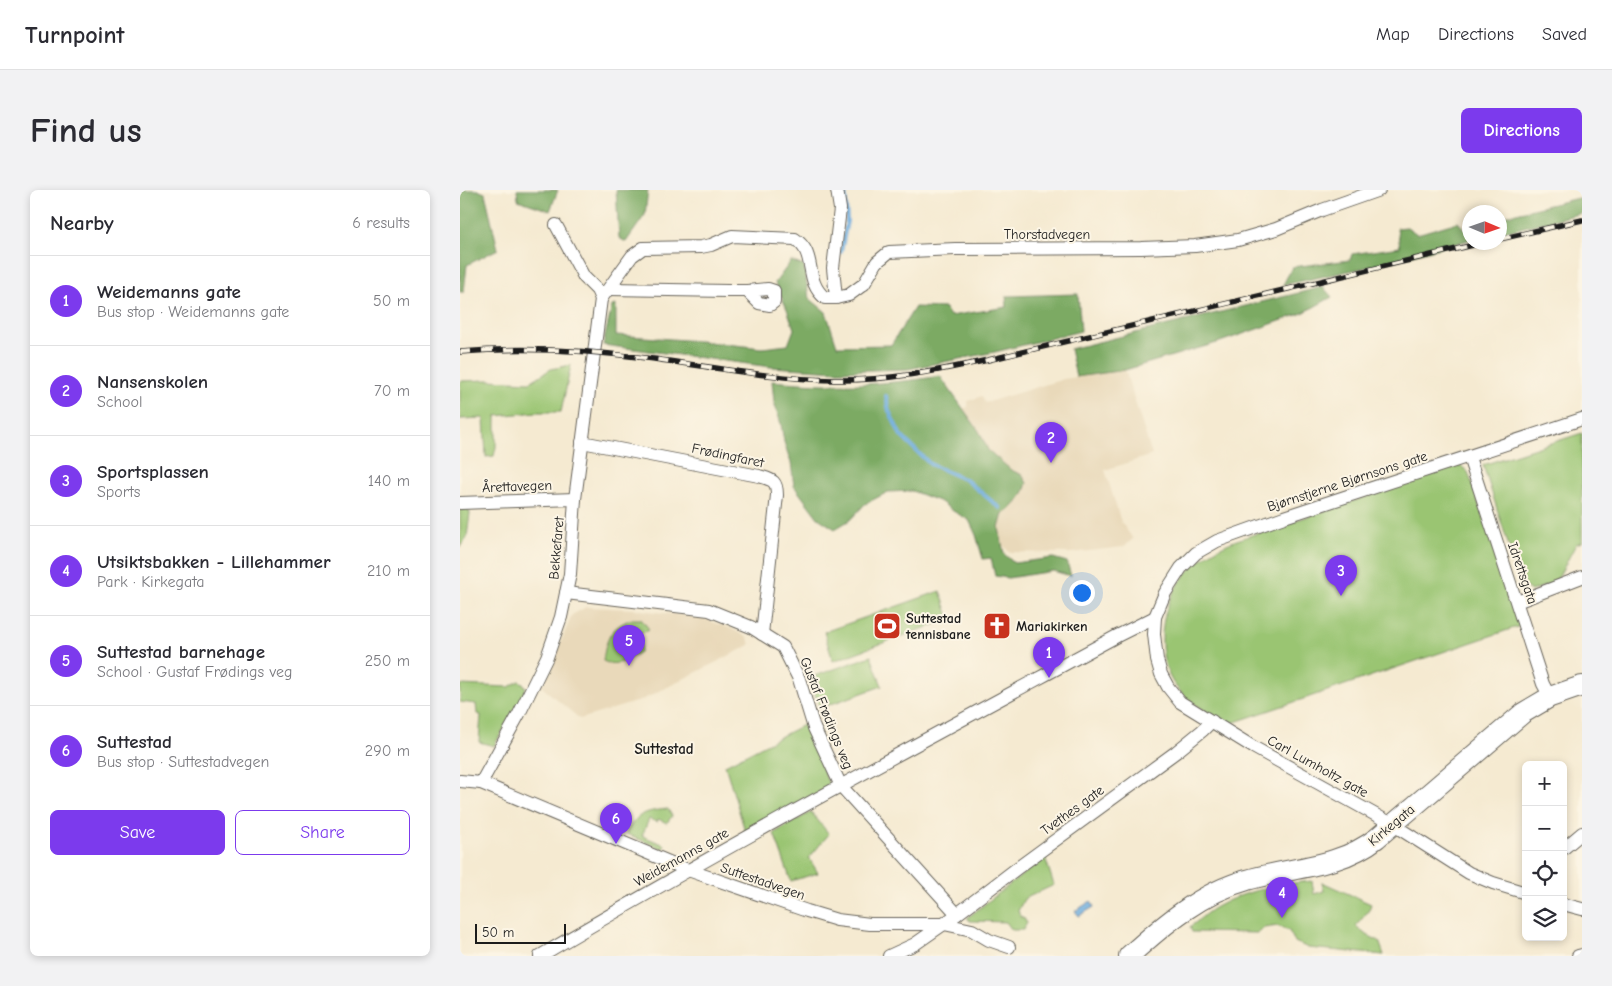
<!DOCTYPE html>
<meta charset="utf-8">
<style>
body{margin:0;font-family:"Comic Neue",sans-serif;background:#f2f2f3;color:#2b2b33}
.controls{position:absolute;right:15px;bottom:15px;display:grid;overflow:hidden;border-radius:8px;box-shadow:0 2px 8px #0003}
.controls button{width:45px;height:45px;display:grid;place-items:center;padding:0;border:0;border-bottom:1px solid #e1e1e2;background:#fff;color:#2b2b33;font:25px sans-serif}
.compass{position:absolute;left:1002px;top:15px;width:45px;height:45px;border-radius:50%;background:#fff;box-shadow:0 2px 8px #0003;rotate:92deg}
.scale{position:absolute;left:15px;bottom:12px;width:91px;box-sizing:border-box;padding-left:5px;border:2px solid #1c1c1c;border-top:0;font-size:14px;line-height:18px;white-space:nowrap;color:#1c1c1c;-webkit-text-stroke:4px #fcf5e5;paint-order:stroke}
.you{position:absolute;left:621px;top:402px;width:18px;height:18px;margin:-12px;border:4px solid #fff;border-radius:50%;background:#1a73e8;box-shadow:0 0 0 8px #1a73e833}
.badge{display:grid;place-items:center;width:32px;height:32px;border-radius:50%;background:#7c3aed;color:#fff;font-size:16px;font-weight:700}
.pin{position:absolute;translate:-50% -41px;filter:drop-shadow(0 1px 2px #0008)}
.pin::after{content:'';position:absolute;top:26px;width:18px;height:15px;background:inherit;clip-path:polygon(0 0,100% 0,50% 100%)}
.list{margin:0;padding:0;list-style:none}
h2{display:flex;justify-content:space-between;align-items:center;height:65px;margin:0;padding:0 20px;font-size:21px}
h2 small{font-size:16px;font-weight:400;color:#7c7c81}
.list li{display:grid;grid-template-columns:32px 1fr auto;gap:15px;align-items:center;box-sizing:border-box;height:90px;padding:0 20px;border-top:1px solid #e1e1e2}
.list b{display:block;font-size:19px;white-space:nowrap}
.list p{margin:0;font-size:16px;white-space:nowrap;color:#7c7c81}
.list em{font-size:16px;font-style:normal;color:#7c7c81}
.actions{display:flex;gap:10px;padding:15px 20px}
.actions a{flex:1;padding:11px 0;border:1px solid #7c3aed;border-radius:8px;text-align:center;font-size:18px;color:#7c3aed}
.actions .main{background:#7c3aed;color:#fff}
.icon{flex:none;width:28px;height:28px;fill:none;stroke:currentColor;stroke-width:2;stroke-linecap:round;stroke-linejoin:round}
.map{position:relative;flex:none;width:1122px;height:766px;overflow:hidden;border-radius:8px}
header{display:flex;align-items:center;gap:30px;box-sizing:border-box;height:70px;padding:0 25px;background:#fff;border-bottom:1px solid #e1e1e2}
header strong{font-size:24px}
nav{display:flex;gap:28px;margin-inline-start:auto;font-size:18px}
.intro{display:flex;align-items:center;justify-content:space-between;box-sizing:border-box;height:120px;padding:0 30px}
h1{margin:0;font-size:35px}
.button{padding:12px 22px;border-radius:8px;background:#7c3aed;color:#fff;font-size:18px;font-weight:700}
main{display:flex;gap:30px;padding:0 30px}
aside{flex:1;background:#fff;border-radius:8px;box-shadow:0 2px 8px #0003}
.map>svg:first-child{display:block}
.built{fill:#e9d9ba}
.green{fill:#9ac572;stroke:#5b7047}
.forest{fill:#7baa64;stroke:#4c6340}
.water{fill:#6babde;stroke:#44647d}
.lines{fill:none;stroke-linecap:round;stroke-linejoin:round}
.stream{stroke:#6babde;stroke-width:4}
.minor-casing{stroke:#68645b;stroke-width:14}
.primary-casing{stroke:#68645b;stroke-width:22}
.minor{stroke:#fff;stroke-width:12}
.primary{stroke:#fff;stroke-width:20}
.rail-casing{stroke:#1c1c1c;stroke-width:5.5}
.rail{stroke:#fcf5e5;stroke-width:4;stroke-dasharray:11;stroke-linecap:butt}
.labels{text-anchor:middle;stroke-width:4;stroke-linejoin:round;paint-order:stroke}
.street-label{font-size:14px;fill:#1c1c1c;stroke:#fcf5e5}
.poi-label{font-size:14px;font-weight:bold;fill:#1c1c1c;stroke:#fcf5e5;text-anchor:start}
.neighbourhood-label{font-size:15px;font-weight:bold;fill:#1c1c1c;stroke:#fcf5e5}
</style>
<header>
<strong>Turnpoint</strong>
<nav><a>Map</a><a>Directions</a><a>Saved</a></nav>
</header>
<div class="intro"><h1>Find us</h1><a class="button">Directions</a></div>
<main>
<aside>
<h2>Nearby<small>6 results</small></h2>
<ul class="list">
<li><span class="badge">1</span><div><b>Weidemanns gate</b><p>Bus stop · Weidemanns gate</p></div><em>50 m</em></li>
<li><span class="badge">2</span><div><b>Nansenskolen</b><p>School</p></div><em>70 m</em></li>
<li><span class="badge">3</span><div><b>Sportsplassen</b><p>Sports</p></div><em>140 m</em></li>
<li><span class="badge">4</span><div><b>Utsiktsbakken - Lillehammer</b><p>Park · Kirkegata</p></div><em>210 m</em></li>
<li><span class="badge">5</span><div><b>Suttestad barnehage</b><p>School · Gustaf Frødings veg</p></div><em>250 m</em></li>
<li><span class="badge">6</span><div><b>Suttestad</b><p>Bus stop · Suttestadvegen</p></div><em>290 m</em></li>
</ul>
<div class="actions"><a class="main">Save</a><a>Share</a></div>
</aside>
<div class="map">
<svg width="1122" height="766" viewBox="0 0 1122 766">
<rect width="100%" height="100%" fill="#fcf5e5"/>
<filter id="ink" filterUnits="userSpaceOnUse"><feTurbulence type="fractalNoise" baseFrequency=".02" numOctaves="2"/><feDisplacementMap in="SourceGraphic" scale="10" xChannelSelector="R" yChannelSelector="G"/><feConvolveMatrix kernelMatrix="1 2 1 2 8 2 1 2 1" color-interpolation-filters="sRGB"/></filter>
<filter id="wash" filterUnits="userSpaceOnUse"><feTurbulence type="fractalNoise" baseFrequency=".0096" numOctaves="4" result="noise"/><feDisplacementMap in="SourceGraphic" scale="20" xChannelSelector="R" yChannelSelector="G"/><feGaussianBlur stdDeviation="1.12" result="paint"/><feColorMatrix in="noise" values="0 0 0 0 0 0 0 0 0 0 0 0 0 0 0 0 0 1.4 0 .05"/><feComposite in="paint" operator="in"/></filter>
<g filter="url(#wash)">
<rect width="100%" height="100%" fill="#f5ead1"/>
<g class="built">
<path d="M665 180 692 265 645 280 661 332 673 349 663 357 611 363 549 362 534 345 498 242 502 219 508 217V211L522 206 525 213 604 189Z"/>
<path d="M126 417 174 419 242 428 272 439 288 448 290 455 182 510 120 529 82 497 112 425Z"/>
</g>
<g class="green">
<path d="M111 175 101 222H77L36 226V257L34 266 26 267 24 228 0 229V191L28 190 70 192 91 179Z"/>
<path d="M1122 243V352L1116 354 1096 392 1071 401 1061 394 1023 275Z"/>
<path d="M998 276H1001L1008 282 1060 436 769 534C750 523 727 513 714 494 705 481 702 465 702 450 702 402 731 368 774 351Z"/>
<path d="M8 319 10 323 7 347 0 357V320Z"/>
<path d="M480 401 490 429 373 471 364 442Z"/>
<path d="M172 429H181L189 439 176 447 181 456 180 462C168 469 157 478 143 471 146 449 150 437 172 429Z"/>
<path d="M411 466 422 496 360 518 349 488Z"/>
<path d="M59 491 63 493 66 498 61 509 34 556 19 552 21 525 17 524 16 514 0 512V495L49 497Z"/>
<path d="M345 534 370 597 285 641 265 575Z"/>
<path d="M208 619 212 626 207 633 198 629 197 632 189 629 182 646 205 655 203 659 166 644C176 623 186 621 208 619Z"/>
<path d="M351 622 369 644 349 668 358 683 331 691 314 643Z"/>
<path d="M585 667 594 695 564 709 558 721 561 727H563L567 733 563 740H552L546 732 510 731 507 728Z"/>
<path d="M852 691 854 704 864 701 862 692 911 714 909 720 896 736 905 744 919 751 924 765 848 758 835 752 829 741 818 736 804 738 797 743 732 742 730 737C739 730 748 721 758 716 786 700 820 694 852 691Z"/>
</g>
<g class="forest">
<path d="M0 0H17L25 3 38 59 7 75 4 102H0Z"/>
<path d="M57 0H98L90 21 58 10Z"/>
<path d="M156 0H188L185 25 166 52 159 48Z"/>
<path d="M1122 7V23L1040 43V27Z"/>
<path d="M998 32 1005 40 1009 39V50L908 77 823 95 832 77 890 70 892 64 940 57 937 38 947 37 957 44Z"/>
<path d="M331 71 344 76 349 108 366 122 377 156 431 155 455 117 485 118 490 126 547 117 546 106 618 104 621 141 535 162 448 179 378 181 311 177 143 155 152 116 156 115V145L239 151 302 158 328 155 334 139 327 119 315 93Z"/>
<path d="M863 97 872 107 843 123 760 152 665 180 616 187 610 159Z"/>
<path d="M480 186 519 241 528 260 551 280 562 285 567 293C563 307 556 316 543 324L539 338 544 364 554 373 593 368 607 372 611 386 593 381 548 388 535 386 531 368 523 369 516 345 509 330 493 321 481 312 452 301 428 302 405 314 390 330 375 339 358 328 334 296 331 273 324 252 321 234 314 212 312 191C369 196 423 196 480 186Z"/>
</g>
<path class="water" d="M631 711 634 717 619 726 615 721Z"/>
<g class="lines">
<g class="stream">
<path d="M381 62 387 31 385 0"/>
<path d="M426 206 429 221 441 246 470 274 506 290 540 318"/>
</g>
</g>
</g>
<g filter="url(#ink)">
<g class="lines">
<defs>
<g id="minor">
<path d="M150 99 268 101H287L308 99 314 101V112L310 115 299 113 287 101"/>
<path d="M376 108 373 78 380 19 377 0"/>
<path d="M141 109 172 66 183 58 241 57 251 55 272 46 335 49C358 64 343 90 365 108H376L389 105 404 94 417 72 429 62 495 59 681 58 735 56 778 50 816 39 862 20 919 0"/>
<path d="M122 252 299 286C312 290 317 290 317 305L302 444"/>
<path d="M1009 267 1083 494 1090 507"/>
<path d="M0 313 115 309"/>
<path d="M106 403 249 420 291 437 323 457 339 489 354 538 381 596 497 724"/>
<path d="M1057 412 1122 387"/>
<path d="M0 591 21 593 228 680 347 721 377 730 410 734H484L512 740 529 750 549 757"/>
<path d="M21 593 59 524 87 467 101 427 110 384 115 309 141 109 137 100 124 87 96 35"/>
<path d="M1103 659 1122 643"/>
<path d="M1066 703 1033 693 1009 683 932 634 793 557 720 512 708 497 701 484 697 470 694 444 695 427 705 403 721 378 736 363 757 351 824 327 1122 229"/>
<path d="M1103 714 1122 719"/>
<path d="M80 766C269 654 463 551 657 446L695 427"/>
<path d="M429 766 455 754 488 731 556 679 716 562 743 540 752 531"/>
<path d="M1118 766 1122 765"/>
</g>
<path id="primary" d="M669 766C703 735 742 702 787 690 831 677 879 678 917 648L1063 523 1090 507 1122 496"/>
</defs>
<use href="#minor" class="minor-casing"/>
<use href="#primary" class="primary-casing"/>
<use href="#minor" class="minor"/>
<use href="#primary" class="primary"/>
<defs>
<g id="rail">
<path d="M1040 49 1122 30"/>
<path d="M0 162C62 157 124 160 186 168 248 176 311 189 374 190 426 191 477 181 528 170L1026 52"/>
</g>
</defs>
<use href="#rail" class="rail-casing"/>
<use href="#rail" class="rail"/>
</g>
</g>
<defs>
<symbol id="stadium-square" viewBox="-11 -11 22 22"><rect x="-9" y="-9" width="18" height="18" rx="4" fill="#c8321e" stroke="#fcf5e5"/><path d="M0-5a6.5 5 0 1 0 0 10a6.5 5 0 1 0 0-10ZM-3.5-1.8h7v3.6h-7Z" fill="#fff"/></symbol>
<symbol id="church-square" viewBox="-11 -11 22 22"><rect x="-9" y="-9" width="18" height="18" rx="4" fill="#c8321e" stroke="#fcf5e5"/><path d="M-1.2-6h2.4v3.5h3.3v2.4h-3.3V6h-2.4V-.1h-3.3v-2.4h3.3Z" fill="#fff"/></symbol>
</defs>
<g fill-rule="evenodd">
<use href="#stadium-square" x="411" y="420" width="32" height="32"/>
<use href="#church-square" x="521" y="420" width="32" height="32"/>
</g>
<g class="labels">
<g class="street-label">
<text x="587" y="49">Thorstadvegen</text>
<text transform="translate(268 265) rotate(12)" y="5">Frødingfaret</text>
<text transform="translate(887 291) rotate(-18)" y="5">Bjørnstjerne Bjørnsons gate</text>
<text transform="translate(57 296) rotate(-2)" y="5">Årettavegen</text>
<text transform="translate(96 358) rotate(-85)" y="5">Bekkefaret</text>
<text transform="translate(1063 383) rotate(71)" y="5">Idrettsgata</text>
<text transform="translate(367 523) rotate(68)" y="5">Gustaf Frødings veg</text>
<text transform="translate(858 576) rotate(29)" y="5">Carl Lumholtz gate</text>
<text transform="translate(612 620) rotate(-36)" y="5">Tvethes gate</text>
<text transform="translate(931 635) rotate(-40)" y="5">Kirkegata</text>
<text transform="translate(221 667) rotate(-29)" y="5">Weidemanns gate</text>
<text transform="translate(303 691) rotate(19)" y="5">Suttestadvegen</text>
</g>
<g class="poi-label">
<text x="446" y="433">Suttestad<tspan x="446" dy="16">tennisbane</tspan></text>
<text x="556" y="441">Mariakirken</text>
</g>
<g class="neighbourhood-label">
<text x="204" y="564">Suttestad</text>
</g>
</g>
</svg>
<div class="controls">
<button>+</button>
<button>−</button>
<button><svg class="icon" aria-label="locate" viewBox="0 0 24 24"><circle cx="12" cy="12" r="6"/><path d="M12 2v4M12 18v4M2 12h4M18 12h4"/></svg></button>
<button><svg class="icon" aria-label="layers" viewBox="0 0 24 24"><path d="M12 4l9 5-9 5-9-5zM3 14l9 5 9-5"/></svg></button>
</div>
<svg class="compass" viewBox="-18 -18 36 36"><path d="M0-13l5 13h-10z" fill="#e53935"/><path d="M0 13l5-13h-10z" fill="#7c7c81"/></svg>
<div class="scale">50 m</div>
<div class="you"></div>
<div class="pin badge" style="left:589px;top:488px">1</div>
<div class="pin badge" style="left:591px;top:273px">2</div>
<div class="pin badge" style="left:881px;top:406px">3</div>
<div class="pin badge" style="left:822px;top:728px">4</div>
<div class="pin badge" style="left:169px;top:476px">5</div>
<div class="pin badge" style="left:156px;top:654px">6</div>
</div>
</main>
